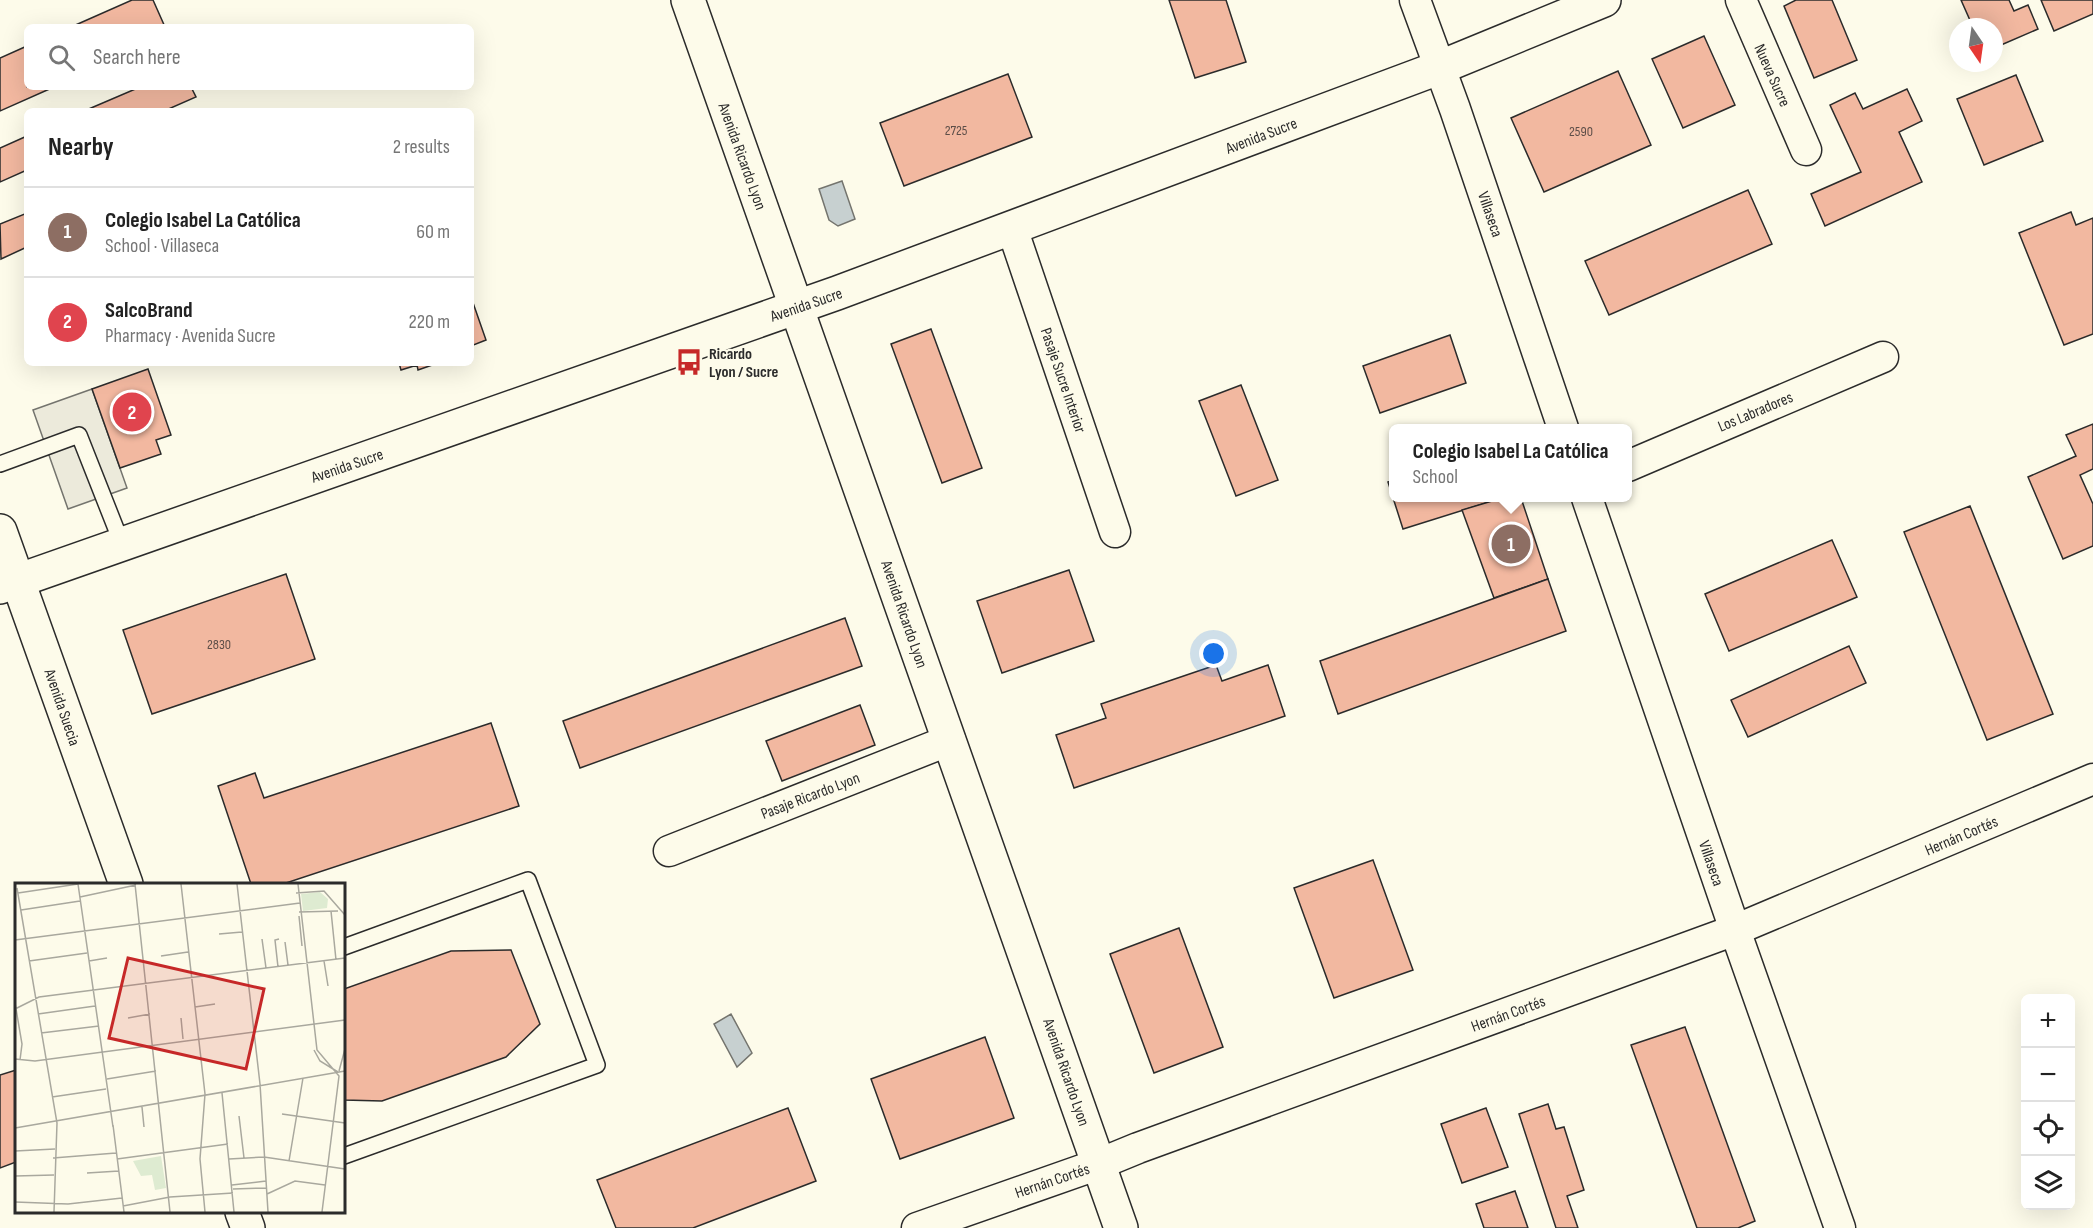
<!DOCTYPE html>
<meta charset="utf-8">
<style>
body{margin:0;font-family:"Sofia Sans Condensed",sans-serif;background:#f6f6f6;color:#222}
.controls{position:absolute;right:18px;bottom:18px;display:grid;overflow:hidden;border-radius:9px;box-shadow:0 6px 24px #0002}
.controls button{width:54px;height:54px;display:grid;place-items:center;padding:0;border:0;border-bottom:2px solid #e0e0e0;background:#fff;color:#222;font:30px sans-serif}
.compass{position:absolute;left:1949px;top:18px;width:54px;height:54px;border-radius:50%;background:#fff;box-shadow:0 6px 24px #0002;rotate:167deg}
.you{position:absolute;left:1214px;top:654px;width:21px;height:21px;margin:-15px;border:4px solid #fff;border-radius:50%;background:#1a73e8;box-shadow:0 0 0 9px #1a73e833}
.badge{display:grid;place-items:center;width:39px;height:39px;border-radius:50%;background:#7c3aed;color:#fff;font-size:20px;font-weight:700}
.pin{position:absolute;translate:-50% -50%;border:3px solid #fff;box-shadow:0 2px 6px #0006}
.popup{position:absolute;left:1389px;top:424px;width:243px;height:78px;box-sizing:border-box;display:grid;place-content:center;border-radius:9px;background:#fff;filter:drop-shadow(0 2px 4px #0005);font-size:20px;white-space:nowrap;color:#767676}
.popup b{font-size:22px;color:#222}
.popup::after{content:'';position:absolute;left:50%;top:100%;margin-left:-12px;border:12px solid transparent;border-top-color:#fff}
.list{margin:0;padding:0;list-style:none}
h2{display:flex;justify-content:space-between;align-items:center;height:78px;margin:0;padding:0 24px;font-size:26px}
h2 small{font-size:20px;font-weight:400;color:#767676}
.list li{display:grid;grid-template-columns:39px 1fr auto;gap:18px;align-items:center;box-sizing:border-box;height:90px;padding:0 24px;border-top:2px solid #e0e0e0}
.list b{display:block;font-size:22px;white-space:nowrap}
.list p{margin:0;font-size:20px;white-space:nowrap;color:#767676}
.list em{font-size:20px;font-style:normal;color:#767676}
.icon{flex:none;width:33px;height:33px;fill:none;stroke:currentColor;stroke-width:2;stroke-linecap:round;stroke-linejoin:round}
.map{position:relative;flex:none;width:2093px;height:1228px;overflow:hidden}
.search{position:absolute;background:#fff;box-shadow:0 6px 24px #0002;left:24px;top:24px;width:450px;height:66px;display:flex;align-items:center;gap:15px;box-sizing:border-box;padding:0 21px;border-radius:9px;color:#767676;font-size:22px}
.panel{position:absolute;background:#fff;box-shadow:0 6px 24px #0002;left:24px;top:108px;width:450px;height:258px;border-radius:9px}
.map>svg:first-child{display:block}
.parking{fill:#eceadb;stroke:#74746e;stroke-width:1.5}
.water{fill:#c7d0d0;stroke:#74746e;stroke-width:1.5}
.building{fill:#f2b8a0;stroke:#2b2b2b;stroke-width:1.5}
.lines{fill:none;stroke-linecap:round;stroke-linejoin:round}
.service-casing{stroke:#2b2b2b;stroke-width:18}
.minor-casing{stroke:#2b2b2b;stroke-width:33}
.tertiary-casing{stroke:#2b2b2b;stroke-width:36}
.service{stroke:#fdfbea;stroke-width:15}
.minor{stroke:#fdfbea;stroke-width:30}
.tertiary{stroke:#fdfbea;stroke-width:33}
.labels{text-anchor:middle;stroke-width:4.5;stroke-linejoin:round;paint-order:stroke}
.number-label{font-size:14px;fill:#5d4e48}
.street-label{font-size:16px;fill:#2b2b2b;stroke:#fdfbea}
.poi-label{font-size:16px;font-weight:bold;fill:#2b2b2b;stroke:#fdfbea;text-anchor:start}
.inset-road{fill:none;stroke:#a9a89e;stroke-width:1.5}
.view{fill:#c62828;fill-opacity:0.15;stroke:#c62828;stroke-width:3}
.inset-edge{fill:none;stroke:#2b2b2b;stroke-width:3}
</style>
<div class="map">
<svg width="2093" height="1228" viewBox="0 0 2093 1228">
<rect width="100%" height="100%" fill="#fdfbea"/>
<path class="parking" d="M92 389 127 488 68 509 33 410Z"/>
<g class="water">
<path d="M842 181 855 219 838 226 829 220 819 189Z"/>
<path d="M731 1014 752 1053 737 1067 714 1024Z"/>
</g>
<g class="building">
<path d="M132 0H153L165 27H71Z"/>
<path d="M1169 0H1226L1246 62 1195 78Z"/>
<path d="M1796 0H1832L1857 60 1814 78 1784 6Z"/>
<path d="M1961 0H2009L2014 11 2028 5 2038 29 1994 48V27H1973Z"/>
<path d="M2041 0H2093V14L2054 31Z"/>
<path d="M1704 36 1735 105 1683 128 1652 59Z"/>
<path d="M27 46V87H54L0 111V58Z"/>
<path d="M1618 71 1651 145 1544 192 1511 118Z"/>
<path d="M1008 74 1032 137 904 186 880 123Z"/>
<path d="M2016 75 2043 141 1984 165 1957 99Z"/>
<path d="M140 87H191L196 97 164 111H84Z"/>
<path d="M1907 89 1922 121 1899 132 1922 182 1825 226 1811 194 1861 172 1830 105 1855 93 1863 109Z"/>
<path d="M27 136V170L0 182V148Z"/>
<path d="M1748 190 1772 244 1609 315 1585 261Z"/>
<path d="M2071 212 2076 225 2093 218V334L2064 345 2019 233Z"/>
<path d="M27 213V247L1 259 0 224Z"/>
<path d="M471 297 486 340 471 346Z"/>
<path d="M931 329 982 468 942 483 891 344Z"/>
<path d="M1450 335 1466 383 1380 413 1363 366Z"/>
<path d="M399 363H438L418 370 417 365 401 370Z"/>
<path d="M148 369 171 435 156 440 161 454 120 468 92 389Z"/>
<path d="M1241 385 1278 480 1236 496 1199 401Z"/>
<path d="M2093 424V469L2080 475 2093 504V546L2063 559 2028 477 2076 456 2066 435Z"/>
<path d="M1394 480V498H1502L1403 529 1388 482Z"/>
<path d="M1502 498H1521L1548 579 1494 598 1462 510Z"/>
<path d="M1970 506 2053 714 1987 740 1904 532Z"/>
<path d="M1832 540 1857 597 1729 651 1705 594Z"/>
<path d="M1069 570 1094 641 1002 673 977 601Z"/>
<path d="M286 574 315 659 152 714 123 630Z"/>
<path d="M1548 579 1566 631 1338 714 1320 661Z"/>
<path d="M845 618 862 666 580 768 563 721Z"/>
<path d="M1849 646 1866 683 1748 737 1731 700Z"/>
<path d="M1216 665 1222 681 1268 665 1285 716 1074 788 1056 735 1106 718 1101 704Z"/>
<path d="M860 705 875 745 782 781 766 741Z"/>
<path d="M491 723 519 806 283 884H251L218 786 255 773 264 798Z"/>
<path d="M1373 860 1413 970 1334 998 1294 888Z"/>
<path d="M1179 928 1223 1047 1154 1073 1110 954Z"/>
<path d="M511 950 540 1024 506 1057 382 1101 344 1100V989L451 951Z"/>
<path d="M1685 1027 1755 1221 1738 1228H1697L1631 1045Z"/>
<path d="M985 1037 1014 1118 900 1159 871 1079Z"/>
<path d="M16 1070V1162L0 1168V1075Z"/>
<path d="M1548 1104 1556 1129 1564 1127 1584 1190 1567 1196 1578 1228H1556L1519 1114Z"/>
<path d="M788 1108 816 1181 693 1228H616L597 1180Z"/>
<path d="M1486 1108 1508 1167 1462 1183 1441 1124Z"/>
<path d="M1515 1191 1528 1228H1484L1476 1204Z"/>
</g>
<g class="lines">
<defs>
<g id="service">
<path d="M0 464 79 435 122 544"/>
<path d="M344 947 528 880 597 1065 344 1156"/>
</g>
<g id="minor">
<path d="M1415 0 1455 109 1563 428"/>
<path d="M1741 0 1806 150"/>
<path d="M1012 228 1115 532"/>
<path d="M1628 466 1883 357"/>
<path d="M1587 498 1735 930 1840 1228"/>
<path d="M669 851 950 740"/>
<path d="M917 1228 1099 1164 1138 1148 1735 930 2093 779"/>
</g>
<g id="tertiary">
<path d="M688 0 1121 1228"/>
<path d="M0 531 126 884"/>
<path d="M0 587 837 293 1441 67 1604 0"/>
<path d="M242 1212 248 1228"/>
</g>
</defs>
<use href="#service" class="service-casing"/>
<use href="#minor" class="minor-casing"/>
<use href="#tertiary" class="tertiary-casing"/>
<use href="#service" class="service"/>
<use href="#minor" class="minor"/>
<use href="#tertiary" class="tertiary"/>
</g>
<defs>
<symbol id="bus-bare" viewBox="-9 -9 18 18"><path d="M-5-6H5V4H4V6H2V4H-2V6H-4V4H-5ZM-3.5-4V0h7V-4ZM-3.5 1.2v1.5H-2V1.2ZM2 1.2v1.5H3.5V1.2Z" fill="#c62828" stroke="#fdfbea" stroke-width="2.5" paint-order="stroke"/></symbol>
</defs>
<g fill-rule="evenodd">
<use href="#bus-bare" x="670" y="343" width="38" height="38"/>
</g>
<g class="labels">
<g class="number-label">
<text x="956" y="135">2725</text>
<text x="1581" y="136">2590</text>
<text x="219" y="649">2830</text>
</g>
<g class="street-label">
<text transform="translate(1773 75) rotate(66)" y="6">Nueva Sucre</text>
<text transform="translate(1261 135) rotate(-21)" y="6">Avenida Sucre</text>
<text transform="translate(743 156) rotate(70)" y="6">Avenida Ricardo Lyon</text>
<text transform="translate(1491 214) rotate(71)" y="6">Villaseca</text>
<text transform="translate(806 304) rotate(-19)" y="6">Avenida Sucre</text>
<text transform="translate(1064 380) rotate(71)" y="6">Pasaje Sucre Interior</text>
<text transform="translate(1755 411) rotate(-23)" y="6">Los Labradores</text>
<text transform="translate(347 465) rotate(-19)" y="6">Avenida Sucre</text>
<text transform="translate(905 614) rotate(71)" y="6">Avenida Ricardo Lyon</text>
<text transform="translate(63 707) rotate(71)" y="6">Avenida Suecia</text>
<text transform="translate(810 795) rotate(-21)" y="6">Pasaje Ricardo Lyon</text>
<text transform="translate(1961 835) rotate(-23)" y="6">Hernán Cortés</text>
<text transform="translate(1712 863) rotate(71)" y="6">Villaseca</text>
<text transform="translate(1508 1013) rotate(-20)" y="6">Hernán Cortés</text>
<text transform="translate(1067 1072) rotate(71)" y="6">Avenida Ricardo Lyon</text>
<text transform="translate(1052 1180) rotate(-19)" y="6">Hernán Cortés</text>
</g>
<g class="poi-label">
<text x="709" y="359">Ricardo<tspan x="709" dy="18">Lyon / Sucre</tspan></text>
</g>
</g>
<g transform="translate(15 883)">
<rect width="330" height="330" fill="#fdfbea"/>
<path d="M305 9 313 16 312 25 288 28 286 11ZM146 273 151 305 140 307 137 292 126 293 118 278Z" fill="#deebd1"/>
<path class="inset-road" d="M63 1 98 244M120 1 155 329M166 1 190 211 185 276 190 329M222 1 245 201 253 329M283 1 302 167 324 193 307 329M2 5 42 240 39 329M3 10 63 1M281 10 309 8 330 32M65 14 121 2M6 27 65 18M316 28 321 77M284 29 323 28M284 33 287 63M204 51 227 49M247 56 251 85M0 57 285 20M270 59 273 82M146 73 173 69M14 78 72 70M74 78 92 75M309 78 313 103M263 84 260 57 264 56M0 120 7 161 5 177M180 124 200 121M0 126 24 114 330 75M23 131 80 123M113 135 135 131M166 135 168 156M26 150 84 143M299 167 305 178 323 189M0 176 20 178 330 137M324 188 330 166M92 196 141 188M207 210 219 329M37 214 91 206M127 224 129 244M267 231 330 240M224 233 229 275M98 242 109 329M0 245 330 188M0 268 40 266M38 275 101 270M102 276 213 261M214 276 249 274 330 286M274 278 288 195M72 290 104 288M0 293 39 292M217 302 251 298M218 306 251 305M252 311 280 298 310 302M0 319 53 321 107 315M108 323 155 314 218 310"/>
<path class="view" d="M113 75 249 106 231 186 94 155Z"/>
<rect width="330" height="330" class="inset-edge"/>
</g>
</svg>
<div class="controls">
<button>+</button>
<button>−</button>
<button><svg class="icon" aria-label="locate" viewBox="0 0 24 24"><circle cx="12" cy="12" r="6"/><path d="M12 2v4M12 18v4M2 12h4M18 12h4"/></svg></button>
<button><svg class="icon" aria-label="layers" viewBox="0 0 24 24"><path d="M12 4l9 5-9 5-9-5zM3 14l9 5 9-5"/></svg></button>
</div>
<svg class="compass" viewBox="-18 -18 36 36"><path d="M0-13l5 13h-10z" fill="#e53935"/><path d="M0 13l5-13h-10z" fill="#767676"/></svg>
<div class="you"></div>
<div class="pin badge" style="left:1511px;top:544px;background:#8d6e63">1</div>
<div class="popup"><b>Colegio Isabel La Católica</b>School</div>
<div class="pin badge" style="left:132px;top:412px;background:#e0444e">2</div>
<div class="search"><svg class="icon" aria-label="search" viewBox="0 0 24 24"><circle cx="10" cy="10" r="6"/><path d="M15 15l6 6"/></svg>Search here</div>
<section class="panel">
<h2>Nearby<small>2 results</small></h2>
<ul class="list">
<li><span class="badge" style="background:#8d6e63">1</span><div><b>Colegio Isabel La Católica</b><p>School · Villaseca</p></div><em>60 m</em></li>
<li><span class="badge" style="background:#e0444e">2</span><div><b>SalcoBrand</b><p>Pharmacy · Avenida Sucre</p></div><em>220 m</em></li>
</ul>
</section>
</div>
